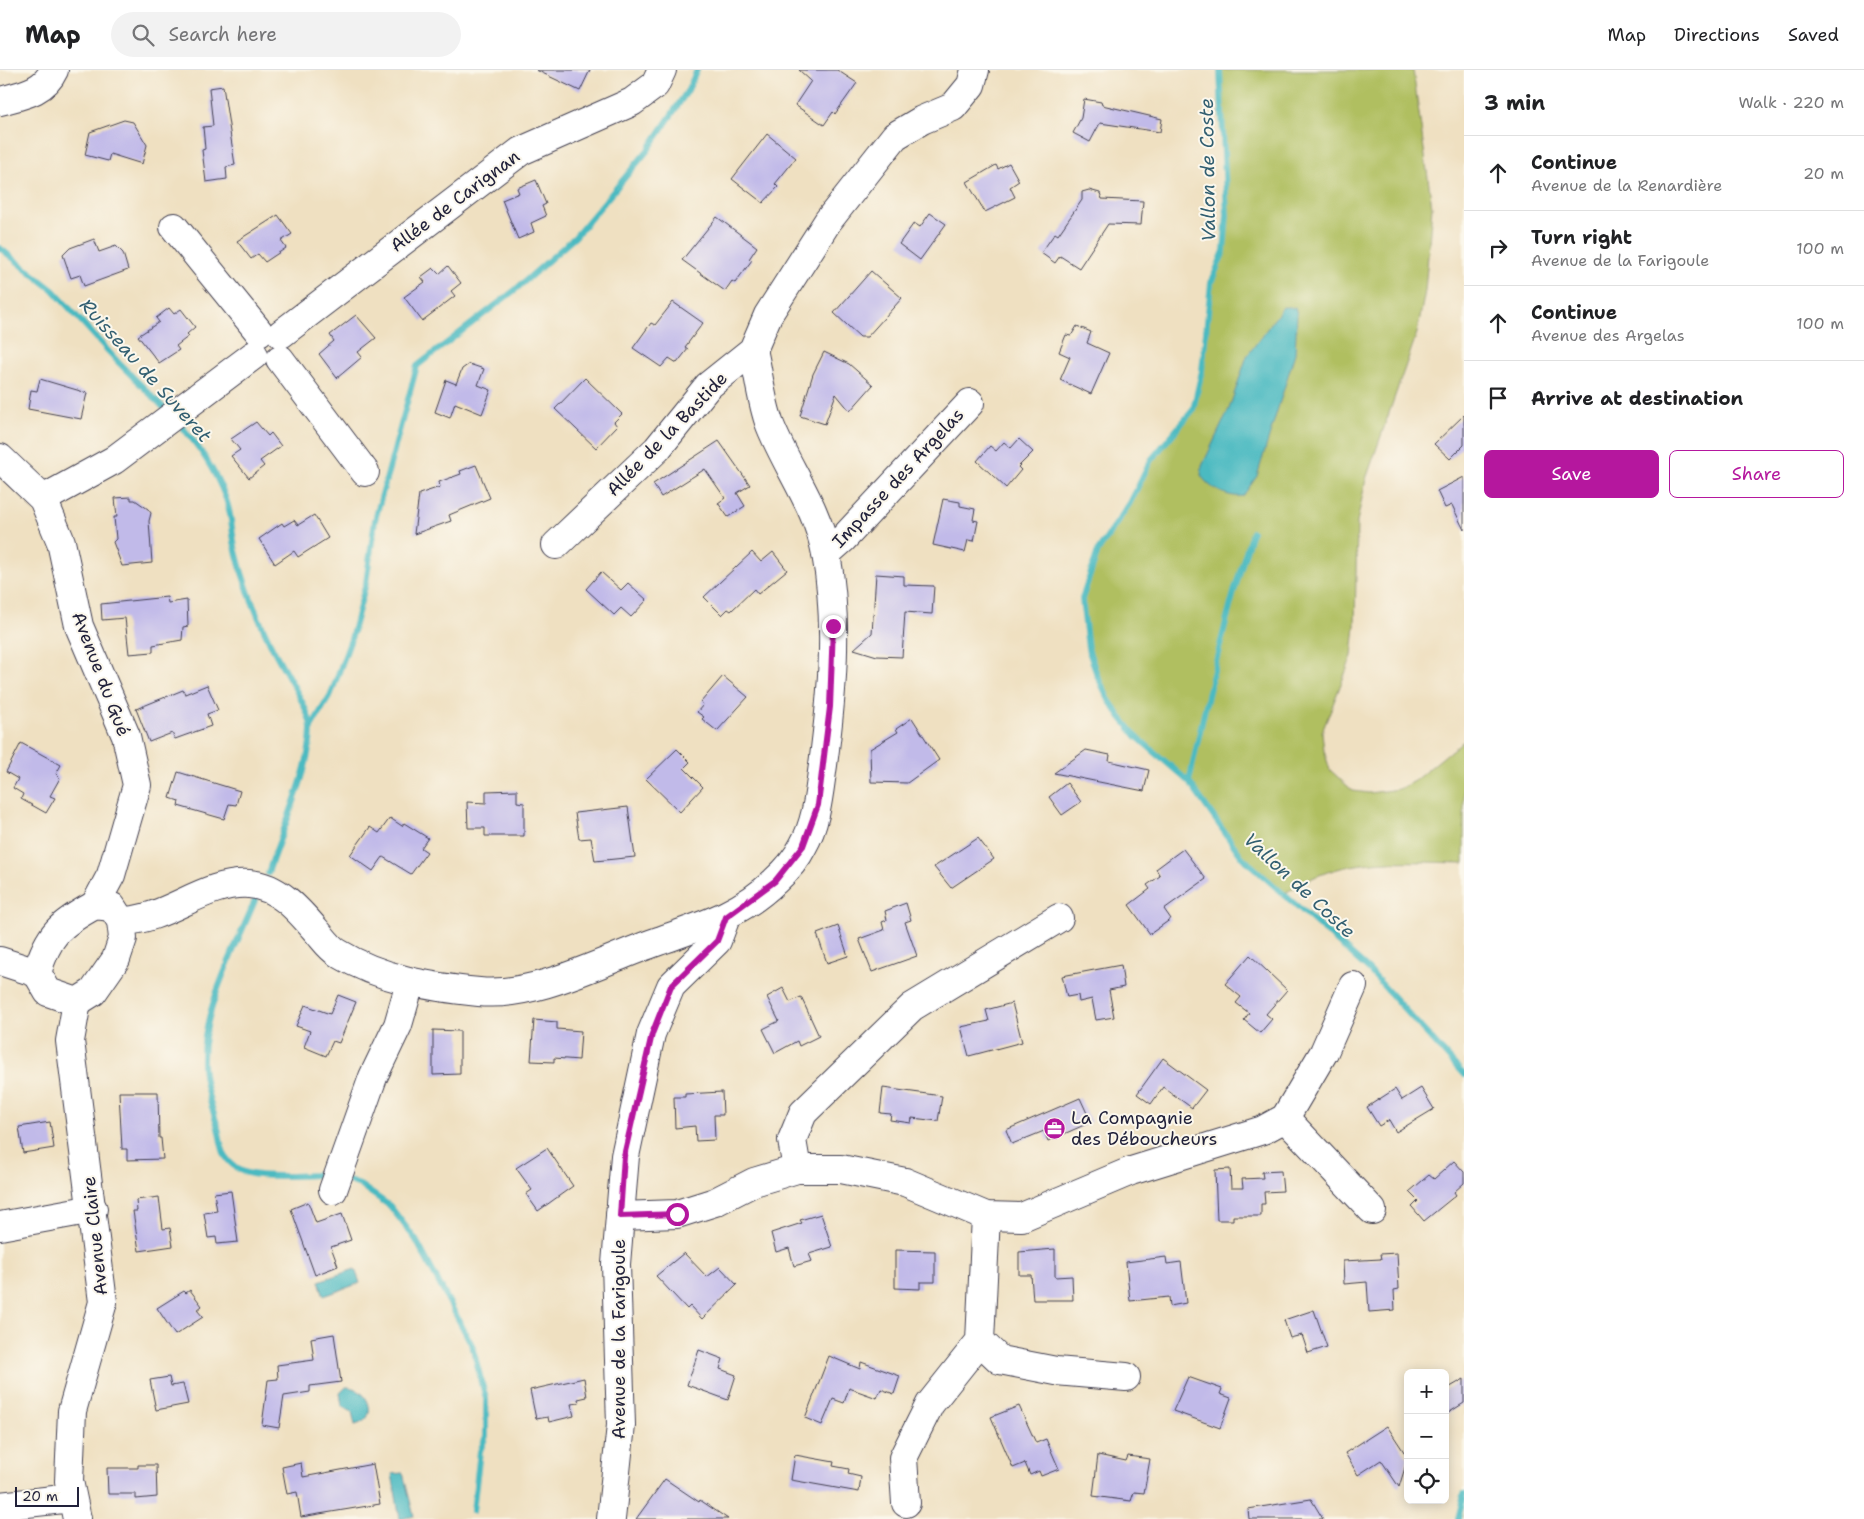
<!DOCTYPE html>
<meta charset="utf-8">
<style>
body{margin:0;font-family:"Shantell Sans",sans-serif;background:#f2f2f2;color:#202124}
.controls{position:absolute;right:15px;bottom:15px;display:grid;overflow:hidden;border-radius:8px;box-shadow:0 2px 12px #0003}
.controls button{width:45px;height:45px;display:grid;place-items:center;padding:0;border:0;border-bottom:1px solid #e0e0e0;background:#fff;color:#202124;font:25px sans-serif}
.scale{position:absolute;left:15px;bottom:12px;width:64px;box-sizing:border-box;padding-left:5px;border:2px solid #22223b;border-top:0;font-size:14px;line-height:18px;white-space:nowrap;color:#22223b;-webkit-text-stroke:4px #fbf7ec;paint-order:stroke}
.stop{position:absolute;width:15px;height:15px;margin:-11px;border:4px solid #b5179e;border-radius:50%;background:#fff}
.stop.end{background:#b5179e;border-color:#fff;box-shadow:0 1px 5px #0008}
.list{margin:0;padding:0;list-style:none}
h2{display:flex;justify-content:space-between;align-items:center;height:65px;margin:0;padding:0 20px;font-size:21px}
h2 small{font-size:16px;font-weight:400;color:#757577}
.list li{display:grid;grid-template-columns:32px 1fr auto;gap:15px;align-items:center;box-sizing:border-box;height:75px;padding:0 20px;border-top:1px solid #e0e0e0}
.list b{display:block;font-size:19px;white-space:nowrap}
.list p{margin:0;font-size:16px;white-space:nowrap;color:#757577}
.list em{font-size:16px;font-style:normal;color:#757577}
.actions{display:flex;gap:10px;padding:15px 20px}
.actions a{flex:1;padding:11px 0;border:1px solid #b5179e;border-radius:8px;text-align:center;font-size:18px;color:#b5179e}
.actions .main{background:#b5179e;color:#fff}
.icon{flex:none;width:28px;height:28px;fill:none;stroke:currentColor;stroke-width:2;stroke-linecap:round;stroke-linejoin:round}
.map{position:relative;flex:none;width:1464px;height:1449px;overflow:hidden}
header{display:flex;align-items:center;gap:30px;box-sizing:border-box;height:70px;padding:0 25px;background:#fff;border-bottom:1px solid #e0e0e0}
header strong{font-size:24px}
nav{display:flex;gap:28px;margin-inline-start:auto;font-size:18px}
.search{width:350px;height:45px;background:#f2f2f2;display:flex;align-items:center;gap:12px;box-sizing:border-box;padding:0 18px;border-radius:28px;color:#757577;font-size:19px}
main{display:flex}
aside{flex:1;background:#fff}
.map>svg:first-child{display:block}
.green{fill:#b0bf61;stroke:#69704e}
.water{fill:#4bbac1;stroke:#366e7e}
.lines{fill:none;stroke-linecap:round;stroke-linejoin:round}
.stream{stroke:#4bbac1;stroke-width:6}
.building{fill:#c1bae9}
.minor-casing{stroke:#413e4f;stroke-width:30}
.minor{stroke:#fff;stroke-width:28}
.route{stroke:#b5179e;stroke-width:6}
.labels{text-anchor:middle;stroke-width:4;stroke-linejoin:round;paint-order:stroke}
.street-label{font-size:18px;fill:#22223b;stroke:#fbf7ec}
.poi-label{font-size:18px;fill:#22223b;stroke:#fbf7ec;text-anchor:start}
.water-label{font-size:19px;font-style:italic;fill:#325f71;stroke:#fbf7ec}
</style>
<header>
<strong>Map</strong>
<div class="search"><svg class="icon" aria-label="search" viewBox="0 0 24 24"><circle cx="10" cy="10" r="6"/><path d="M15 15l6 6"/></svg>Search here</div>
<nav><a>Map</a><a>Directions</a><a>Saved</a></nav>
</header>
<main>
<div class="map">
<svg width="1464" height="1449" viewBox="0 0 1464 1449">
<rect width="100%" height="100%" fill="#fbf7ec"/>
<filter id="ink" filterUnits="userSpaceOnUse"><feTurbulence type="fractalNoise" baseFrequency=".02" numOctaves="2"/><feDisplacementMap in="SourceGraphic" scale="10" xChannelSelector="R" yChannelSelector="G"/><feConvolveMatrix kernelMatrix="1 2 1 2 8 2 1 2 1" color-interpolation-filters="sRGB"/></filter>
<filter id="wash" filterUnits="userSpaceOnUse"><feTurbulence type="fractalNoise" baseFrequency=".0096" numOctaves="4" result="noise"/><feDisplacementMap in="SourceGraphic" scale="20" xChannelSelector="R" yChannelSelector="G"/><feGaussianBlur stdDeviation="1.12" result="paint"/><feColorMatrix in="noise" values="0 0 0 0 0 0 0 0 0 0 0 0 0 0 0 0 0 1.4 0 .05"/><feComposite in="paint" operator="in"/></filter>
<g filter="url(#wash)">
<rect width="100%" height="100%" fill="#efe0c1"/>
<path class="green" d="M1219 0H1413L1432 137 1425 221 1417 263 1366 409 1357 452 1355 556 1352 586 1322 662 1324 681 1330 700 1353 721 1369 723 1399 719 1414 711 1464 670V793C1397 792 1342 784 1284 824L1242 787 1189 712 1136 666 1120 646 1109 630 1097 605 1088 578 1083 549 1082 529 1098 481 1130 433 1151 390 1193 340 1202 301 1211 213 1224 181 1227 145 1226 95Z"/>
<g class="water">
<path d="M1283 237 1295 238 1297 244 1295 283 1257 406 1243 426C1228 428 1208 418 1201 405L1202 396 1229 339 1247 286Z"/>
<path d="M355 1199 360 1213 324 1226 319 1211Z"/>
<path d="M346 1317C368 1317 381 1349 355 1355L352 1342 342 1336 340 1323Z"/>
<path d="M403 1403 414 1446 400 1449 392 1404Z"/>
</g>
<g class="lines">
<g class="stream">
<path d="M1220 0 1227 145 1224 181 1211 213 1202 301 1193 340 1151 390 1130 433 1098 481 1082 529 1088 578 1097 605 1109 630 1120 646 1136 666 1189 712 1242 787 1369 900 1464 1005"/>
<path d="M0 178 53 220 119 293 167 341"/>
<path d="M176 350C197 373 215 400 226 429 232 445 232 465 236 481 244 514 256 544 270 573 279 593 311 640 311 658 311 700 281 762 268 803"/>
<path d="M311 657 331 624 351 569 366 513 375 450 417 296 515 220 575 167 648 80 688 20 697 0"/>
<path d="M1189 712C1207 627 1226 543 1252 462"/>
<path d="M256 828C236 877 201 942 203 994 204 1015 211 1034 217 1054 223 1075 219 1089 242 1101 258 1109 302 1105 322 1105"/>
<path d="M349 1111 360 1115 390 1136 416 1170 472 1275 486 1329V1366L480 1381 473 1441"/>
<path d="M1458 1449 1464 1424"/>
</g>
</g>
<g id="blocks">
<g class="building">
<path d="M536 0H590L580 21Z"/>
<path d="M799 0H837L857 13 835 44 833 42 824 55 795 35 811 11Z"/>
<path d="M223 16 235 95 226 97 227 109 206 112 202 80 205 79 203 57 213 56 209 18Z"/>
<path d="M1084 29 1101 32 1102 35 1162 49 1160 62 1100 53 1090 72 1073 63 1081 48Z"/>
<path d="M124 50 133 52 147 75 142 94 110 84 108 91 85 85 90 62Z"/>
<path d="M767 64 796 88 775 114 778 117 763 133 732 109Z"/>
<path d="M1009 93 1019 111 1010 117 1015 127 985 142 967 112 996 95 998 99Z"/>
<path d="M536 110 546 134 542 136 546 146 531 153 534 162 518 169 502 130 519 123 517 118Z"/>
<path d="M1089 120 1100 123 1102 129 1143 131 1141 155 1108 154 1079 198 1060 186 1055 193 1041 183 1055 163 1058 165 1082 130V122Z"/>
<path d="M930 143 946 154 920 190 899 174 914 153 920 157Z"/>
<path d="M278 145 292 164 281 171 286 178 265 192 258 184 251 189 237 171Z"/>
<path d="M717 147 757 177 749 189 752 190 735 213 732 211 725 221 682 190Z"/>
<path d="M94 169 99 182 116 176 123 183 128 200 84 216 80 205 71 208 63 185 70 178Z"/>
<path d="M448 196 461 213 451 221 455 226 422 251 404 227 425 212 421 207 433 198 439 204Z"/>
<path d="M871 201 902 228 867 267H860L834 243Z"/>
<path d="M673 232 703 253 685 277 688 279 677 293 669 288 661 297 633 278 651 253 655 255Z"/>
<path d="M169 238 174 244 181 239 195 257 187 264 189 266 176 276 179 280 159 293 138 266 159 252 156 248Z"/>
<path d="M356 245 376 268 358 282 362 287 337 308 319 284 334 271 330 265Z"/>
<path d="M1077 256 1091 262 1087 273 1109 283 1091 324 1060 310 1070 287 1059 282 1066 265 1071 266Z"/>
<path d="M824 282 849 294 873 315 850 341 836 324 825 354 800 346 813 304Z"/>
<path d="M469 294 484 299 478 315 491 320 482 344 455 333 450 348 435 342 446 310 456 314 462 299Z"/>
<path d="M585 308 622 344 614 352 617 356 596 378 555 339Z"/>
<path d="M40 309 87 323 81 349 28 339 31 320 37 321Z"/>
<path d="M1464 345V375L1450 389 1434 374Z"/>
<path d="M256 352 268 366 271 363 281 376 260 391 264 396 249 408 231 386 240 380 231 369Z"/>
<path d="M1019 369 1033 382 1018 397 1021 400 1006 418 977 391 990 376 996 381 1004 372 1011 378Z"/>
<path d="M719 371 750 415 737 423 745 436 728 447 718 433 725 428 705 399 661 427 653 414Z"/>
<path d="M476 395 490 428 449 445 451 451 414 464 419 424 440 417 439 412 461 404 460 401Z"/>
<path d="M1464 407V460L1452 435 1445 438 1437 421Z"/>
<path d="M131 427V430H135L148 439 151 443 149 451 152 493 122 496 113 472 116 469 114 447H117L115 428Z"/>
<path d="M943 429 960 432V436L975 439 973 450 978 451 974 471 968 470 965 482 933 475Z"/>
<path d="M314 445 328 468 298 487 294 481 275 494 259 469 282 453 284 456 294 450 298 455Z"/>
<path d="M752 482 761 492 773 482 787 500 758 524 754 519 731 541 728 539 722 545 704 527Z"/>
<path d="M601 502 621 520 628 513 647 530 631 547 621 538 614 545 586 519Z"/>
<path d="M876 504 904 506V515L934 516 932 544 905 542 902 587 877 586 854 579 872 563Z"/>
<path d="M167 527 168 533 187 530 188 556 183 557 182 570 153 575V582L129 584 125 548 102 550 101 534Z"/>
<path d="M723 606 748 627 717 661 702 649 704 647 697 642 703 635 701 632Z"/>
<path d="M207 615 218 640 207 644 211 656 175 669 172 663 149 672 136 639 183 620 185 624Z"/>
<path d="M912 648 939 690 907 713 871 712 870 679 898 662 896 659Z"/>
<path d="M21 673 61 695 56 704 60 708 50 726 55 728 46 743 21 729 23 724 13 718 18 709 6 702Z"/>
<path d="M677 679 690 692 684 698 703 717 680 742 646 709Z"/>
<path d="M1086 680 1110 685 1109 691 1149 700 1144 721 1054 703Z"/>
<path d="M178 702 240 721 236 735 229 734 224 749 178 736 179 731 170 728Z"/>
<path d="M1067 713 1081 732 1062 745 1049 727Z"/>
<path d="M517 720V732L524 733V766H485V758H468L467 732 486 733V721Z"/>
<path d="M628 737 635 787 595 791 591 768 579 769 575 743Z"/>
<path d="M390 748 402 756 404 753 428 768 421 778 427 782 411 804 383 787 373 801 350 785 370 757 379 763Z"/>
<path d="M978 768 994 789 951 818 934 797Z"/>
<path d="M1183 779 1206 809 1164 839 1171 849 1150 864 1129 835 1150 819 1147 815 1160 806 1156 799Z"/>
<path d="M906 833 911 850 905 852 917 886 872 902 859 869 884 860 882 852 887 850 885 841Z"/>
<path d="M838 856 848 886 827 893 817 864Z"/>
<path d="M1250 885 1287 920 1266 944 1272 949 1260 963 1244 950 1249 943 1236 933 1241 927 1225 914Z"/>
<path d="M1121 895 1124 917 1109 920 1114 947 1096 950 1092 929 1079 932 1078 925 1067 927 1062 906Z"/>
<path d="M783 918 790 932 801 927 819 966 799 976 797 971 775 983 763 959 779 951 767 927Z"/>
<path d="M338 925 356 932 339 973 333 971 326 986 304 977 310 961 296 956 305 935 330 944Z"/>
<path d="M1012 933 1022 972 969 986 961 957 989 951 986 940Z"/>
<path d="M534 950 557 952V959L581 961 579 990 554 988V992L531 991Z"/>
<path d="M433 960 460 961V1004L433 1005Z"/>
<path d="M1163 988 1206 1020 1192 1038 1163 1017 1151 1034 1137 1024Z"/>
<path d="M883 1018 942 1026 938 1051 912 1048 911 1053 890 1050 891 1044 880 1043Z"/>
<path d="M1421 1018 1434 1039 1396 1062 1389 1050 1379 1056 1367 1037 1395 1019 1402 1030Z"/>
<path d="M119 1022H158L159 1068H161L163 1089 127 1090V1079H122Z"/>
<path d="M722 1022 723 1045H714L715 1070 696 1071 695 1056 675 1058 674 1027H685V1024Z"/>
<path d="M1080 1028 1091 1052 1048 1071 1044 1061 1012 1074 1006 1060Z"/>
<path d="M50 1052 54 1078 23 1083 19 1057Z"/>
<path d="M547 1078 573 1116 538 1141 526 1124 532 1120 516 1098Z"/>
<path d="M1454 1091 1464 1102V1113L1454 1122 1456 1125 1424 1151 1412 1137 1418 1131 1409 1122 1429 1105 1434 1109Z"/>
<path d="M1230 1099 1231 1118H1243L1242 1109 1263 1108 1262 1102 1281 1101 1283 1121 1264 1122 1265 1134H1261V1146H1233V1150H1217L1215 1100Z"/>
<path d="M231 1121 238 1172 217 1174 216 1167 208 1168 204 1143 217 1141 214 1123Z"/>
<path d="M159 1127 163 1159 170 1158 173 1176 139 1181 133 1141H137L136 1130Z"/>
<path d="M308 1132 316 1153 342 1144 351 1170 331 1177 338 1196 315 1205 291 1139Z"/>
<path d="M821 1144 832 1177 809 1184 812 1191 794 1196 789 1178 776 1182 771 1163 802 1153 800 1150Z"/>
<path d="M1055 1179V1207L1072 1206 1073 1230H1033L1031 1205H1019V1182Z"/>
<path d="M895 1180 935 1181V1212H920V1219L895 1218Z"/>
<path d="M684 1183 707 1207 720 1197 737 1215 702 1249 690 1236 687 1239 656 1206Z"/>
<path d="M1397 1183 1399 1219 1394 1220 1395 1240 1369 1242 1367 1212 1344 1214 1343 1191 1381 1189 1380 1184Z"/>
<path d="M1166 1187 1167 1194 1181 1192 1186 1233 1170 1236 1169 1227 1130 1231 1126 1192Z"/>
<path d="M190 1220 202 1236 197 1240 203 1247 175 1265 157 1238 184 1221 186 1223Z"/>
<path d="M1314 1240 1327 1277 1308 1283 1302 1265 1290 1268 1284 1250Z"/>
<path d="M334 1264 341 1312 310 1316V1322L284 1326 279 1358 262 1355 268 1310 278 1309 277 1295 314 1290 311 1268Z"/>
<path d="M699 1280 723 1289 720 1299 736 1305 728 1330 687 1315Z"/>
<path d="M829 1286 860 1299 861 1292 900 1306 894 1324 881 1319 877 1328 849 1318 844 1333 833 1329 822 1355 805 1348Z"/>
<path d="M169 1307 171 1316 183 1314 188 1334 156 1340 150 1310Z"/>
<path d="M1188 1307 1222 1319 1220 1324 1231 1328 1220 1358 1173 1341Z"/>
<path d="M584 1308 587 1327 578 1329 579 1333 571 1334 574 1346 549 1352 548 1347 536 1349 530 1320Z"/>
<path d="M1464 1309V1333L1445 1345V1320Z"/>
<path d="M1019 1336 1036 1373 1046 1369 1059 1399 1041 1406 1039 1401 1030 1405 1025 1393 1013 1398 991 1347Z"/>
<path d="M1387 1356 1408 1388 1399 1417 1381 1390 1358 1405 1345 1383Z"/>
<path d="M795 1385 834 1392 833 1396 849 1399 848 1404 861 1407 859 1422 791 1410Z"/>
<path d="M1098 1385 1126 1391 1128 1386 1150 1389 1144 1423 1134 1422 1131 1431 1093 1426Z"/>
<path d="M301 1393 303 1407 373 1394 380 1434 301 1447 297 1422 287 1424 282 1397Z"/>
<path d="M138 1395H156L157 1427 136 1429V1424H108L107 1398H138Z"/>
<path d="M665 1409 699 1432 700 1430 728 1449H636Z"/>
<path d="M1311 1429 1323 1449H1249L1248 1439Z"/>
</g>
</g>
</g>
<g filter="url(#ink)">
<use href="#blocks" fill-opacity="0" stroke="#413e4f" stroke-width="1"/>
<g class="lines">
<defs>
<g id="minor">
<path d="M0 31C22 25 44 22 54 0"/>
<path d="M174 157 259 262"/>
<path d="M281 264 521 81 632 32 655 15 662 0"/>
<path d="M280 289 365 402"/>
<path d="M0 388 43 429 61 472 79 556 126 666 137 715 111 805 95 835"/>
<path d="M43 429 114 390 254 285"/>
<path d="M556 475 657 379 708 316 753 280 768 245 828 151 895 66 922 50 953 37 971 15 975 0"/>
<path d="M826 484 843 469 970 333"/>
<path d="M95 835 112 837 121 851 123 868 116 889 93 922 77 932 48 922 37 903C48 864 60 854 95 835Z"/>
<path d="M121 851C167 851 203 811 249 814 280 816 301 843 320 865 325 871 331 879 338 883 380 909 430 917 479 922 535 928 604 890 656 872 701 856 740 845 775 811 785 802 797 788 803 776 817 752 819 722 823 695 832 626 839 553 826 484 818 438 787 398 770 355 761 331 759 304 753 280"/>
<path d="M0 891 37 903"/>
<path d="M77 932 70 971 103 1232 72 1341 69 1411 77 1449"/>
<path d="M1285 1048 1372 1140"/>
<path d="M797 1099 792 1070 803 1043 912 937 1059 848"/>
<path d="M333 1120 373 1007 398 955 410 913"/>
<path d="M620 1146 677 1144 715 1132 754 1112 797 1099H841L905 1112 986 1146 1022 1147 1131 1101 1263 1060 1285 1048 1324 982 1353 916"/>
<path d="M0 1156 93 1139"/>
<path d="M980 1271 1000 1290 1056 1301 1126 1307"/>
<path d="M906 1433 903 1388 930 1334 980 1271 986 1146"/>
<path d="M0 1436 72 1428"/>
<path d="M611 1449 621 1355 616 1194 625 1086 651 964 671 916 717 871 726 847"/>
</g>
</defs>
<use href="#minor" class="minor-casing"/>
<use href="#minor" class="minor"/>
</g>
</g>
<g class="lines" filter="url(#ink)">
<path class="route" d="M677 1144 620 1146 624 1086 652 964 671 916 717 871 726 847 775 811 803 776 818 735 830 637 833 556"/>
</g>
<defs>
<symbol id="office-disc" viewBox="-11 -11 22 22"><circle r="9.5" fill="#b5179e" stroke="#fbf7ec"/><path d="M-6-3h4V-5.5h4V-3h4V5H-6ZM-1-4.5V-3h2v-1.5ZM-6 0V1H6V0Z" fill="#fff"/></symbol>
</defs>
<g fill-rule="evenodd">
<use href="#office-disc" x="1042" y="1046" width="25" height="25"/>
</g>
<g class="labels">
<g class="street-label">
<text transform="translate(455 131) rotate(-37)" y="6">Allée de Carignan</text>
<text transform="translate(667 364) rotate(-46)" y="6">Allée de la Bastide</text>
<text transform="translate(898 408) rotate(-47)" y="6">Impasse des Argelas</text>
<text transform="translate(101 604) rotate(69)" y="6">Avenue du Gué</text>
<text transform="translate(95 1166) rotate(-96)" y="6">Avenue Claire</text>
<text transform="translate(619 1269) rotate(-90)" y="6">Avenue de la Farigoule</text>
</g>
<g class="poi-label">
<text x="1071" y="1054">La Compagnie<tspan x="1071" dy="21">des Déboucheurs</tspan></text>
</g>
<g class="water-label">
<text transform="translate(1207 100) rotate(-91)" y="7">Vallon de Coste</text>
<text transform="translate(146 300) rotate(48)" y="7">Ruisseau de Suveret</text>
<text transform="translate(1300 815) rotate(43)" y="7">Vallon de Coste</text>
</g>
</g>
</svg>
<div class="controls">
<button>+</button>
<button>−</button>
<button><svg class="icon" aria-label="locate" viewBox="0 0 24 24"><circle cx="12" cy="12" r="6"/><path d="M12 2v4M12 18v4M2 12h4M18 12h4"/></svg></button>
</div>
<div class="scale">20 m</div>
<div class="stop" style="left:677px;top:1144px"></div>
<div class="stop end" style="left:833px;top:556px"></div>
</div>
<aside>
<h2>3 min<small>Walk · 220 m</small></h2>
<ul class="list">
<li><svg class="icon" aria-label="ahead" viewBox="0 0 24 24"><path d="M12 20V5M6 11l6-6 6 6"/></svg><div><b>Continue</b><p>Avenue de la Renardière</p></div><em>20 m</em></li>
<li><svg class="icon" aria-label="right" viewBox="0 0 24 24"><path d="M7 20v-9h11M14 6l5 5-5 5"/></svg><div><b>Turn right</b><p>Avenue de la Farigoule</p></div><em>100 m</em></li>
<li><svg class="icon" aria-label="ahead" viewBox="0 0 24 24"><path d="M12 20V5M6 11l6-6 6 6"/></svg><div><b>Continue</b><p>Avenue des Argelas</p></div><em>100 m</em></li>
<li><svg class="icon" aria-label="arrive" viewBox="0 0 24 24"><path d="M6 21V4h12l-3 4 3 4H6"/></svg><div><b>Arrive at destination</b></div></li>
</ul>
<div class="actions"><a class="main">Save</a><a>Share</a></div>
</aside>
</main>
